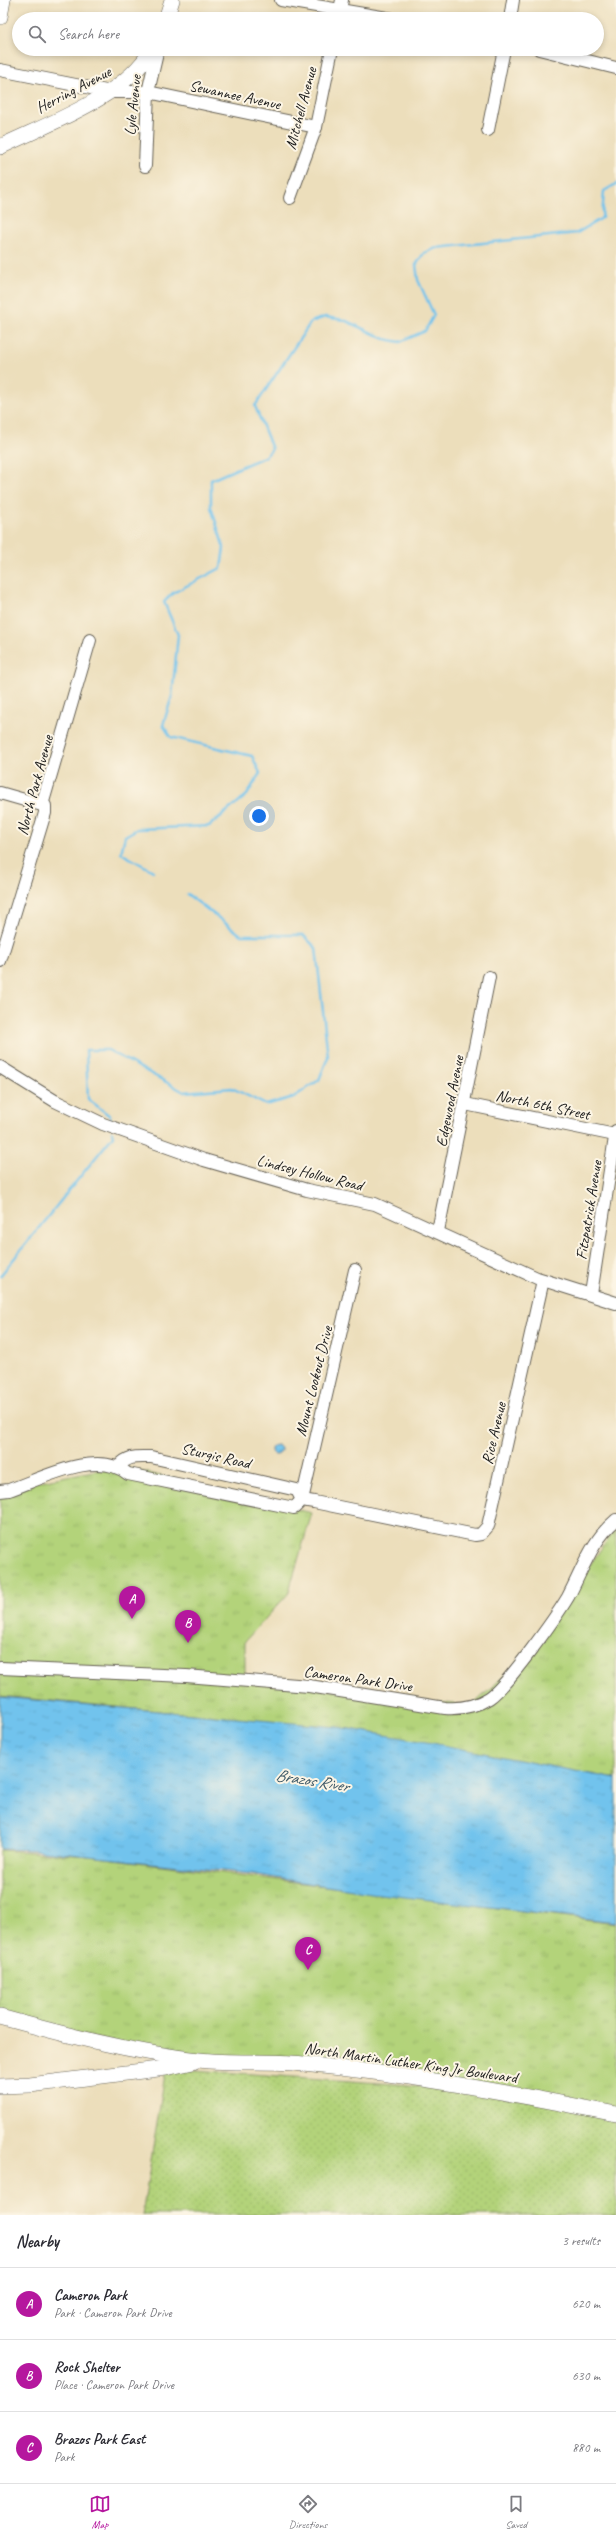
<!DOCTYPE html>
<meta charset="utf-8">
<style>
body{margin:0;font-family:Caveat,sans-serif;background:#f2f2f3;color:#2b2b33}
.you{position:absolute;left:259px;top:816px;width:14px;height:14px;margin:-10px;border:3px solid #fff;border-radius:50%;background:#1a73e8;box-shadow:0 0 0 6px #1a73e833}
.badge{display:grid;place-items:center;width:26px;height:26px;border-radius:50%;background:#b5179e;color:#fff;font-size:13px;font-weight:700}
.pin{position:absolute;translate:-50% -33px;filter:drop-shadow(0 1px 2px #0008)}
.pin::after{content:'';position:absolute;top:21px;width:14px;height:12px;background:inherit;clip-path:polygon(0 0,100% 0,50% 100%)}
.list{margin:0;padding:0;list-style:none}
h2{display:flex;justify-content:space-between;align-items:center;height:52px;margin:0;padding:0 16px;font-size:17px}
h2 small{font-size:13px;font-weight:400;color:#7c7c81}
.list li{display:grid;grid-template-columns:26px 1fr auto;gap:12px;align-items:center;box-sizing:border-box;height:72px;padding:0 16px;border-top:1px solid #e1e1e2}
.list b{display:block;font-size:15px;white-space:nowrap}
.list p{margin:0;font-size:13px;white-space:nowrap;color:#7c7c81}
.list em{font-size:13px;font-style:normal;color:#7c7c81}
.icon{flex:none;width:22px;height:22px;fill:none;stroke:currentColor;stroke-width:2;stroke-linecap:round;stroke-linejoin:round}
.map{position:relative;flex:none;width:616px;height:2215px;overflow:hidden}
.search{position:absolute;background:#fff;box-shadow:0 2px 6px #0003;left:12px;right:12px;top:12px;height:44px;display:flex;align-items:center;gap:10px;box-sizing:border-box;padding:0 14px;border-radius:22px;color:#7c7c81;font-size:15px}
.sheet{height:268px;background:#fff}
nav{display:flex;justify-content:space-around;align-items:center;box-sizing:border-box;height:56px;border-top:1px solid #e1e1e2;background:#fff;font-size:11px;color:#7c7c81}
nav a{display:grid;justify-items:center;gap:2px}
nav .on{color:#b5179e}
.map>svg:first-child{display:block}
.grass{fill:url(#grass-dots);stroke:#68784b}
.park{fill:url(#park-tufts);stroke:#68784b}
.water{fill:url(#water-ripples);stroke:#467084}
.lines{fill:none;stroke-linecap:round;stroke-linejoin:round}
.stream{stroke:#71c3ed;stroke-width:2.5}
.minor-casing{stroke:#656054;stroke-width:14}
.major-casing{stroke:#656054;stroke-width:16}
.minor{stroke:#fff;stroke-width:12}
.major{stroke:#fff;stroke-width:15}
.labels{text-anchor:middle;stroke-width:4;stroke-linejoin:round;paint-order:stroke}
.street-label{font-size:16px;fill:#1c1c1c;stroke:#fcf5e5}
.water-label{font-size:17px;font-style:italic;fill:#3a5665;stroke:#fcf5e5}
</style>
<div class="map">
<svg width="616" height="2215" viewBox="0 0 616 2215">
<defs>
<pattern id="grass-dots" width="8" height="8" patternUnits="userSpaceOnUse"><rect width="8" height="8" fill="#b3d37a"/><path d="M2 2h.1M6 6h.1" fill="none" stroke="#99b569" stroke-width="1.8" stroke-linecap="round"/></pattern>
<pattern id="park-tufts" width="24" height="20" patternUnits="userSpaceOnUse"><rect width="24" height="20" fill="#b3d37a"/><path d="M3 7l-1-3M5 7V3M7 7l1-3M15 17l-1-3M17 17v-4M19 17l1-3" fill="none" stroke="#99b569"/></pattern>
<pattern id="water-ripples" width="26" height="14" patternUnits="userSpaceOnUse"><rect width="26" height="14" fill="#71c3ed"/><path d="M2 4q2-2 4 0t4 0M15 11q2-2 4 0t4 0" fill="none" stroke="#61a7cb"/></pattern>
</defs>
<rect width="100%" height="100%" fill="#fcf5e5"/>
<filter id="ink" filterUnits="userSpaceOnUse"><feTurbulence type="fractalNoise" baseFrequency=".025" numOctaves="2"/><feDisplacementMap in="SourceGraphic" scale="8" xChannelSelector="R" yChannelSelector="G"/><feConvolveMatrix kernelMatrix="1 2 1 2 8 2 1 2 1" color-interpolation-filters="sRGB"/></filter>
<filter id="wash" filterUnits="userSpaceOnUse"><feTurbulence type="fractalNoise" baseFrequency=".012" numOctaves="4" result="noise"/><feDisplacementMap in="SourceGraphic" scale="16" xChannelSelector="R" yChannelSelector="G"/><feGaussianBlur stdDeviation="0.9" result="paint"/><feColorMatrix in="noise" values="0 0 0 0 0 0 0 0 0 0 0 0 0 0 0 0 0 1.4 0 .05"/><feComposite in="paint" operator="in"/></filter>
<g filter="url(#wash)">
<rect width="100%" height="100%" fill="#ecdebb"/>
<path class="grass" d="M166 2068 507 2092 616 2112V2215H142Z"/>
<g class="park">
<path d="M119 1466 312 1513 288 1594 245 1641V1681L472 1706 524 1657 616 1528V1779L349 1729 0 1696V1489Z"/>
<path d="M0 1850 90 1856 616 1923V2115L354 2071 200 2060 0 2018Z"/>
</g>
<g class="water">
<circle cx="276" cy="1450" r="5"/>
<path d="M0 1697 338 1727 432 1743 616 1779V1922L371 1893 251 1874 34 1850 0 1849Z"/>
</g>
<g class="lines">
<g class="stream">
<path d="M153 871 121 853 125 836 137 829 209 826 247 795 260 773 252 756 171 737 163 725 172 696 178 635 164 602 173 593 221 568 224 548 211 507V480L266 456 272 449 255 406 311 322 325 317 344 320 385 339 400 342 425 331 434 315 418 280 416 265 424 253 436 248 577 233 602 218 604 191 616 184"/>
<path d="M111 1123 110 1116 88 1099 86 1050H108L184 1092 232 1088 266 1105 294 1097 319 1080 328 1057 316 948 303 935H241L187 894"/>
<path d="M0 1276 113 1136 112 1132"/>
</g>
</g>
</g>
<g filter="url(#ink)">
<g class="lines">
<defs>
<g id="minor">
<path d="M281 0 393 19"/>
<path d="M338 19 342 0"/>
<path d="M510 19 513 0"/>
<path d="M539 49 616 68"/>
<path d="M0 70 111 92H148L316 127"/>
<path d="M488 130 504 49"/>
<path d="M145 166 148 92 158 49"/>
<path d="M290 198 316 127 332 49"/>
<path d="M0 793 42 805"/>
<path d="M42 805 90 640"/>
<path d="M0 961 45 813V806L42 805"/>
<path d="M0 1067 55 1101 103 1124 204 1160 307 1190 375 1204 537 1278 616 1303"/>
<path d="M465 1104 615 1135"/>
<path d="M438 1231 489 977"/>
<path d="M591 1294 616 1131"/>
<path d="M119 1466C129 1455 137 1457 151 1457L297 1490 302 1500"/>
<path d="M0 1491 9 1490C41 1479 98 1448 128 1474L294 1508 302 1500 314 1502 475 1535 481 1534 488 1526 543 1280"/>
<path d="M302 1500 355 1270"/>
<path d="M0 1668 186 1676 309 1686 445 1708C461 1709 475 1707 489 1698 507 1686 556 1617 568 1597 583 1569 591 1541 616 1520"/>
</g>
<g id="major">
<path d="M0 17 3 0"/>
<path d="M166 19 172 0"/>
<path d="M0 147C49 123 125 97 152 49"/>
<path d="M0 2017C66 2035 131 2052 199 2060 234 2064 269 2060 303 2064 408 2074 512 2093 616 2114"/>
<path d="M0 2086 30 2085 166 2068 193 2062"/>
</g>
</defs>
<use href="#minor" class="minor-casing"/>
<use href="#major" class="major-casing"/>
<use href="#minor" class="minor"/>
<use href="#major" class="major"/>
</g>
</g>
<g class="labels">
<g class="street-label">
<text transform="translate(73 89) rotate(-28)" y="6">Herring Avenue</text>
<text transform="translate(235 94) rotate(12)" y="6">Sewannee Avenue</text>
<text transform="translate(132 105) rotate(-84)" y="6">Lyle Avenue</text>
<text transform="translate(300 108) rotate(-75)" y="6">Mitchell Avenue</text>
<text transform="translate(34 785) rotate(-75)" y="6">North Park Avenue</text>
<text transform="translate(449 1101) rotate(-79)" y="6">Edgewood Avenue</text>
<text transform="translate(543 1104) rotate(12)" y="6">North 6th Street</text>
<text transform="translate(310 1172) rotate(14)" y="6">Lindsey Hollow Road</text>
<text transform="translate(588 1210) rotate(-81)" y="6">Fitzpatrick Avenue</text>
<text transform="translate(313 1381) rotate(-76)" y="6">Mount Lookout Drive</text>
<text transform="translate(493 1433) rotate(-77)" y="6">Rice Avenue</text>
<text transform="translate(216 1455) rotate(13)" y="6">Sturgis Road</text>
<text transform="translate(358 1678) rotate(8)" y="6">Cameron Park Drive</text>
<text transform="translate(411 2062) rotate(8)" y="6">North Martin Luther King Jr Boulevard</text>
</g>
<g class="water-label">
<text transform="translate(312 1780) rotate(9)" y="6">Brazos River</text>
</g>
</g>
</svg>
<div class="you"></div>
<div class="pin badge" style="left:132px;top:1619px">A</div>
<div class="pin badge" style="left:188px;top:1643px">B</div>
<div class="pin badge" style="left:308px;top:1970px">C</div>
<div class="search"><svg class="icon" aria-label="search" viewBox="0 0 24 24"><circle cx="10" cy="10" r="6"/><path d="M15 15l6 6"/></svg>Search here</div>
</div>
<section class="sheet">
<h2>Nearby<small>3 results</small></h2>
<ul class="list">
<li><span class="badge">A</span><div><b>Cameron Park</b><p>Park · Cameron Park Drive</p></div><em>620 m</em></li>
<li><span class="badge">B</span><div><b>Rock Shelter</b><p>Place · Cameron Park Drive</p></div><em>630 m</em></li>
<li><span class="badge">C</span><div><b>Brazos Park East</b><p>Park</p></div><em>880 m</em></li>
</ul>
</section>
<nav>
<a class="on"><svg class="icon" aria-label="map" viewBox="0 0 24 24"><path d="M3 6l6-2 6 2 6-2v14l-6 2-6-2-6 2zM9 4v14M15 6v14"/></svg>Map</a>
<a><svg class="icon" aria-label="directions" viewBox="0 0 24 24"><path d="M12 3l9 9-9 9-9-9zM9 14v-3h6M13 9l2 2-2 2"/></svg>Directions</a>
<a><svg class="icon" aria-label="saved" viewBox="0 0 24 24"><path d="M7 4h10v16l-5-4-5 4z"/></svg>Saved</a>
</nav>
